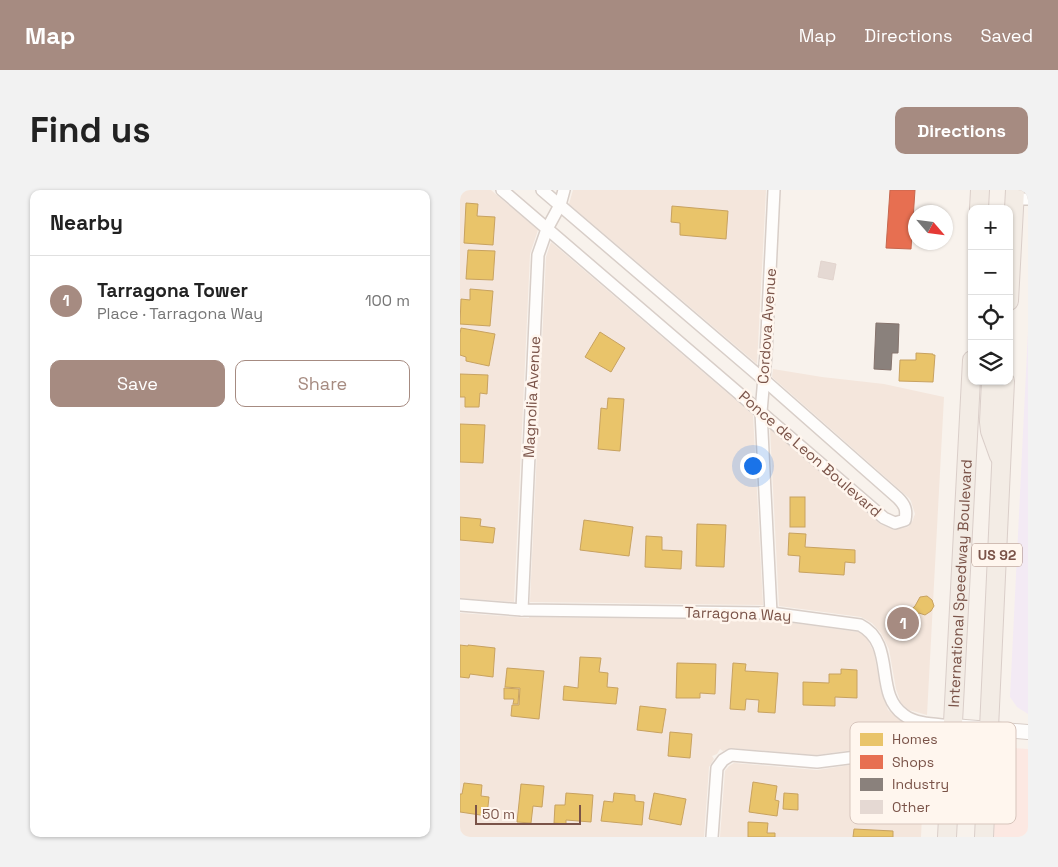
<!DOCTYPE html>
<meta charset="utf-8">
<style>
body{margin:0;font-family:"Space Grotesk",sans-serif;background:#f2f2f2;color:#222}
.controls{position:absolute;right:15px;top:15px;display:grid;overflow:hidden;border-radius:10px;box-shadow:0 1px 4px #0004}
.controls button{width:45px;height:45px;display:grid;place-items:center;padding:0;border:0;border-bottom:1px solid #e0e0e0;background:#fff;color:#222;font:25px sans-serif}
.compass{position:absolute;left:448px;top:15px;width:45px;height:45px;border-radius:50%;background:#fff;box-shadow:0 1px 4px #0004;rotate:118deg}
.scale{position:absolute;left:15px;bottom:12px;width:106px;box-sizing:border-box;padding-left:5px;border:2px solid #7a5348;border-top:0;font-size:14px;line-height:18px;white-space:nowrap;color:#7a5348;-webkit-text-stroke:4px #fff6ee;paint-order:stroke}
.you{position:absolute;left:292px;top:275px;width:18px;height:18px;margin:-12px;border:4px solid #fff;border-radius:50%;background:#1a73e8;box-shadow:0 0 0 8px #1a73e833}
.badge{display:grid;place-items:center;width:32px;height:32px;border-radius:50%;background:#a68b81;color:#fff;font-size:16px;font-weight:700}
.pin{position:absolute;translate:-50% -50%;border:2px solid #fff;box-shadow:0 1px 5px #0006}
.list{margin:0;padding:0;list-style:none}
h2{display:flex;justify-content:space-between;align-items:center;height:65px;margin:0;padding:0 20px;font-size:21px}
h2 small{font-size:16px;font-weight:400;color:#767676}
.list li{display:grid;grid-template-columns:32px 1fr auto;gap:15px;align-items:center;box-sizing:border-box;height:90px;padding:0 20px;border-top:1px solid #e0e0e0}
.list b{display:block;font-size:19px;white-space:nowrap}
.list p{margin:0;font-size:16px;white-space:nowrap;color:#767676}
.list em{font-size:16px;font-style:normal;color:#767676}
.actions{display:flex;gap:10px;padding:15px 20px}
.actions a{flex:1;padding:11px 0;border:1px solid #a68b81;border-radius:10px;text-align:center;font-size:18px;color:#a68b81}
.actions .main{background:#a68b81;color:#fff}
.icon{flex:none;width:28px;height:28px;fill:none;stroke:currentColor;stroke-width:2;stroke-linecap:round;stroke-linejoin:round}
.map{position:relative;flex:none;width:568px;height:647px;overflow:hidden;border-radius:10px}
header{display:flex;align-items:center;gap:30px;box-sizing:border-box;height:70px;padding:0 25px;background:#a68b81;color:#fff}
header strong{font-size:24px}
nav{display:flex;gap:28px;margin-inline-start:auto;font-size:18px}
.intro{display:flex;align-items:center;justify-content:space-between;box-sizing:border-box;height:120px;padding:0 30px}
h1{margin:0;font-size:35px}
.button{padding:12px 22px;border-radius:10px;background:#a68b81;color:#fff;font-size:18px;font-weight:700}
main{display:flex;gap:30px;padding:0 30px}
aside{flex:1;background:#fff;border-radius:10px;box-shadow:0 1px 4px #0004}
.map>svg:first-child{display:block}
.residential{fill:#f4e6dc}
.commercial{fill:#fce8e2}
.education{fill:#f3eaf4}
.homes{fill:#e9c46a;stroke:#c8a260}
.shops{fill:#e76f51;stroke:#c6674e}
.industry{fill:#8a817c;stroke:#85736c}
.building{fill:#e5d9d3;stroke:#e2d4ce}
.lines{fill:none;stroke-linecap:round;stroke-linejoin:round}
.minor-casing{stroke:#d8cec8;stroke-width:14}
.tertiary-casing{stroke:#d8cec8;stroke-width:16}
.primary-casing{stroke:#dacec9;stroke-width:20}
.minor{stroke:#fefdfc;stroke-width:11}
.tertiary{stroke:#fefdfc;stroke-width:14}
.primary{stroke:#f3ece5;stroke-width:18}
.labels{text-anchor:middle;stroke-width:5;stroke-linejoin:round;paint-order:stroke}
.shield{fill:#fff6ee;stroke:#a2847a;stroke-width:1}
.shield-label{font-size:14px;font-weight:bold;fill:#7a5348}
.street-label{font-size:15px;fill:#7a5348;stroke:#fff6ee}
.key{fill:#fff6ee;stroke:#d7c5bc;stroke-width:1}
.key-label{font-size:14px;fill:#7a5348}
</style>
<header>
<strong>Map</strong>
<nav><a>Map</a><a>Directions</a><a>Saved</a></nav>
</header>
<div class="intro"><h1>Find us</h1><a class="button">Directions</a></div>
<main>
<aside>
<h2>Nearby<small></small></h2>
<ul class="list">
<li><span class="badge">1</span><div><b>Tarragona Tower</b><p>Place · Tarragona Way</p></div><em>100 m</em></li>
</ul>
<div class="actions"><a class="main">Save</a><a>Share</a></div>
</aside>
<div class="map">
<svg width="568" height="647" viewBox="0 0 568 647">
<rect width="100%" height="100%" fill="#f8f2ec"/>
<g class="residential">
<path d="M0 0H31L78 40 70 64 54 412 0 408Z"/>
<path d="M113 0H306L297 174 109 14Z"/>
<path d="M91 52 293 225 303 415 70 412 86 67Z"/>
<path d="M313 179 362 187 424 194 484 207 467 525 449 520 441 513 436 499 429 459 421 443 412 433 401 427 319 416 310 239 420 334 434 340 448 337 452 332 455 324 451 311 449 308 312 187Z"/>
<path d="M0 423 69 428V427L311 430 398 442 407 448 414 463 421 501 428 520 443 533 466 540 461 647H260L265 581 269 576 274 573 357 580 397 574 407 575 408 571 428 565 422 551 393 560 356 565 271 558 263 561 260 559 257 564 252 566 254 569 249 577 244 647H0Z"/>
</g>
<path class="commercial" d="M538 557 568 559V647H532L535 585Z"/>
<path class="education" d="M568 141V524L557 517 550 507Z"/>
<g class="homes">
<path d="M6 13 18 14 17 26 35 27 33 55 4 53Z"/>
<path d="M212 16 268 21 266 49 220 45V33L211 32Z"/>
<path d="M8 60 35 61 33 90 6 89Z"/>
<path d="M10 99 33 101 30 136 0 134 1 109 10 110Z"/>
<path d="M1 138 35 144 29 176 6 171V167L0 165V144Z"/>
<path d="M140 142 165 158 151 182 125 167Z"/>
<path d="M456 163 473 164V165H475L473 192 439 191 440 170H456Z"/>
<path d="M0 184 28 185 27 204 20 203 19 217H5V207H0Z"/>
<path d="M148 208 164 209 160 261 138 259 141 218 147 219Z"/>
<path d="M0 234 25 235 23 273 0 272Z"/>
<rect x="330" y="307" width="15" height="30"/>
<path d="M0 327 21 329 20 336 35 338 33 353 0 350Z"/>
<path d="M124 330 173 337 169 366 120 360Z"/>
<path d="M237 334 266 335 264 377 236 376Z"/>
<path d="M329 343 346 344 345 357 395 360V373L385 372 384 385 339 382 340 366 328 365Z"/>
<path d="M186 346 202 347V360L222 361 221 379 185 377Z"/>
<path d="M467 406 472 410 474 416 471 421 465 425 459 423 434 444H431L430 440 455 416 460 407Z"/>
<path d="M0 455 8 456V455L35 458 33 487 10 484 9 488 0 487Z"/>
<path d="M120 467 141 468 139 482 148 483 147 497 158 498 156 514 103 510 104 496 118 498Z"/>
<path d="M217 473 256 474 255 504 240 503V508H216Z"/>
<path d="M273 473 286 474 285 481 318 483 315 523 298 522 299 510 286 509 285 520 270 519Z"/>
<path d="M47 478 84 481 79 529 51 526 52 515H59L60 498 45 497Z"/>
<path d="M381 479 397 480V508L375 507V516L343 515V492L369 493V484H381Z"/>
<path d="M44 498 59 499 58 514H53L54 509H44Z"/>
<path d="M180 516 206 519 202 543 177 540Z"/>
<path d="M210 542 232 544 230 568 208 566Z"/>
<path d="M293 592 317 596 315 610 319 611 317 626 289 622Z"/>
<path d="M4 593 22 595 21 606 29 607 27 626 0 622V604H2Z"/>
<path d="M61 594 84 596 82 617 73 616 71 633 57 632Z"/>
<path d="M106 603 133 605 131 632 106 630V634L94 633 95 615H105Z"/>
<path d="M154 603 175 605V611L184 612 182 635 141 631 144 611 153 612Z"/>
<path d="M194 603 226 609 221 635 189 629Z"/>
<path d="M324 603 338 604V620L323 619Z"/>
<path d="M288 632 308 633 307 643H315V647H288Z"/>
<path d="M394 639 433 641V647H393Z"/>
</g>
<path class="shops" d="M430 0H455L451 59 426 58Z"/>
<path class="industry" d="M416 133 439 134 438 163H432L431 180 414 179Z"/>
<path class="building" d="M361 71 376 74 373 90 358 87Z"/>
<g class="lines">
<defs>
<g id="minor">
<path d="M42 0 424 328 435 333 445 330C447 320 445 315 438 308L304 190 82 0"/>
<path d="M554 9H568"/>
<path d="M0 415 62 420 311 423 400 435C437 454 413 504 444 525 457 535 478 534 493 536"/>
<path d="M62 420 78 65 87 39 100 15 104 0"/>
<path d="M311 423 301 222 306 164 314 0"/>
<path d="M252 647 257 578 263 570 271 565 357 572 396 567 418 560"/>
</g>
<path id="tertiary" d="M493 536 568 542"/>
<g id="primary">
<path d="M519 19 520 0"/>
<path d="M549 111 555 0"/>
<path d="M531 191 529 232 530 241 539 266"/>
<path id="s1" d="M487 647 512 170"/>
<path d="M524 647 545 191"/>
</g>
</defs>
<use href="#minor" class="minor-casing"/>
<use href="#tertiary" class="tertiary-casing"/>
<use href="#primary" class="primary-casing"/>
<use href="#minor" class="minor"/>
<use href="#tertiary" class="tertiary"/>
<use href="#primary" class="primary"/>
</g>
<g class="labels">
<rect class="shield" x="512" y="353.5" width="50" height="23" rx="4"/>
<g class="shield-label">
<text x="537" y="370">US 92</text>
</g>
<g class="street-label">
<text transform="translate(307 136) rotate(-86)" y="5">Cordova Avenue</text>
<text transform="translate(72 207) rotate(-87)" y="5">Magnolia Avenue</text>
<text transform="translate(350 264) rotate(41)" y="5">Ponce de Leon Boulevard</text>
<text dy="5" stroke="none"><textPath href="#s1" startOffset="254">International Speedway Boulevard</textPath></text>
<text transform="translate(278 424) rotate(2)" y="5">Tarragona Way</text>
</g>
</g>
<rect x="390" y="532" width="166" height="102" rx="8" class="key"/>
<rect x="400" y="543" width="23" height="13" fill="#e9c46a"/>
<rect x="400" y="565" width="23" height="14" fill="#e76f51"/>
<rect x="400" y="588" width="23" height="13" fill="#8a817c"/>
<rect x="400" y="610" width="23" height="14" fill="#e5d9d3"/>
<g class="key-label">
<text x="432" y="554">Homes</text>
<text x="432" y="577">Shops</text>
<text x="432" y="599">Industry</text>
<text x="432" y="622">Other</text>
</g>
</svg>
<div class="controls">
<button>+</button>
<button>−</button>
<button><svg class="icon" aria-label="locate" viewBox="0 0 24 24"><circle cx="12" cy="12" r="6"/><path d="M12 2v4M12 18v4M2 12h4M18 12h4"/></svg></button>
<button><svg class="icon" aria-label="layers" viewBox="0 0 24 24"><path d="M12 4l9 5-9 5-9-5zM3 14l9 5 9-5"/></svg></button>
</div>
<svg class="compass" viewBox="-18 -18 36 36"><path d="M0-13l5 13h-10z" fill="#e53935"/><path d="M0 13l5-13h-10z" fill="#767676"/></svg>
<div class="scale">50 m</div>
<div class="you"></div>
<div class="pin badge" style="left:443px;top:433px">1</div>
</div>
</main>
